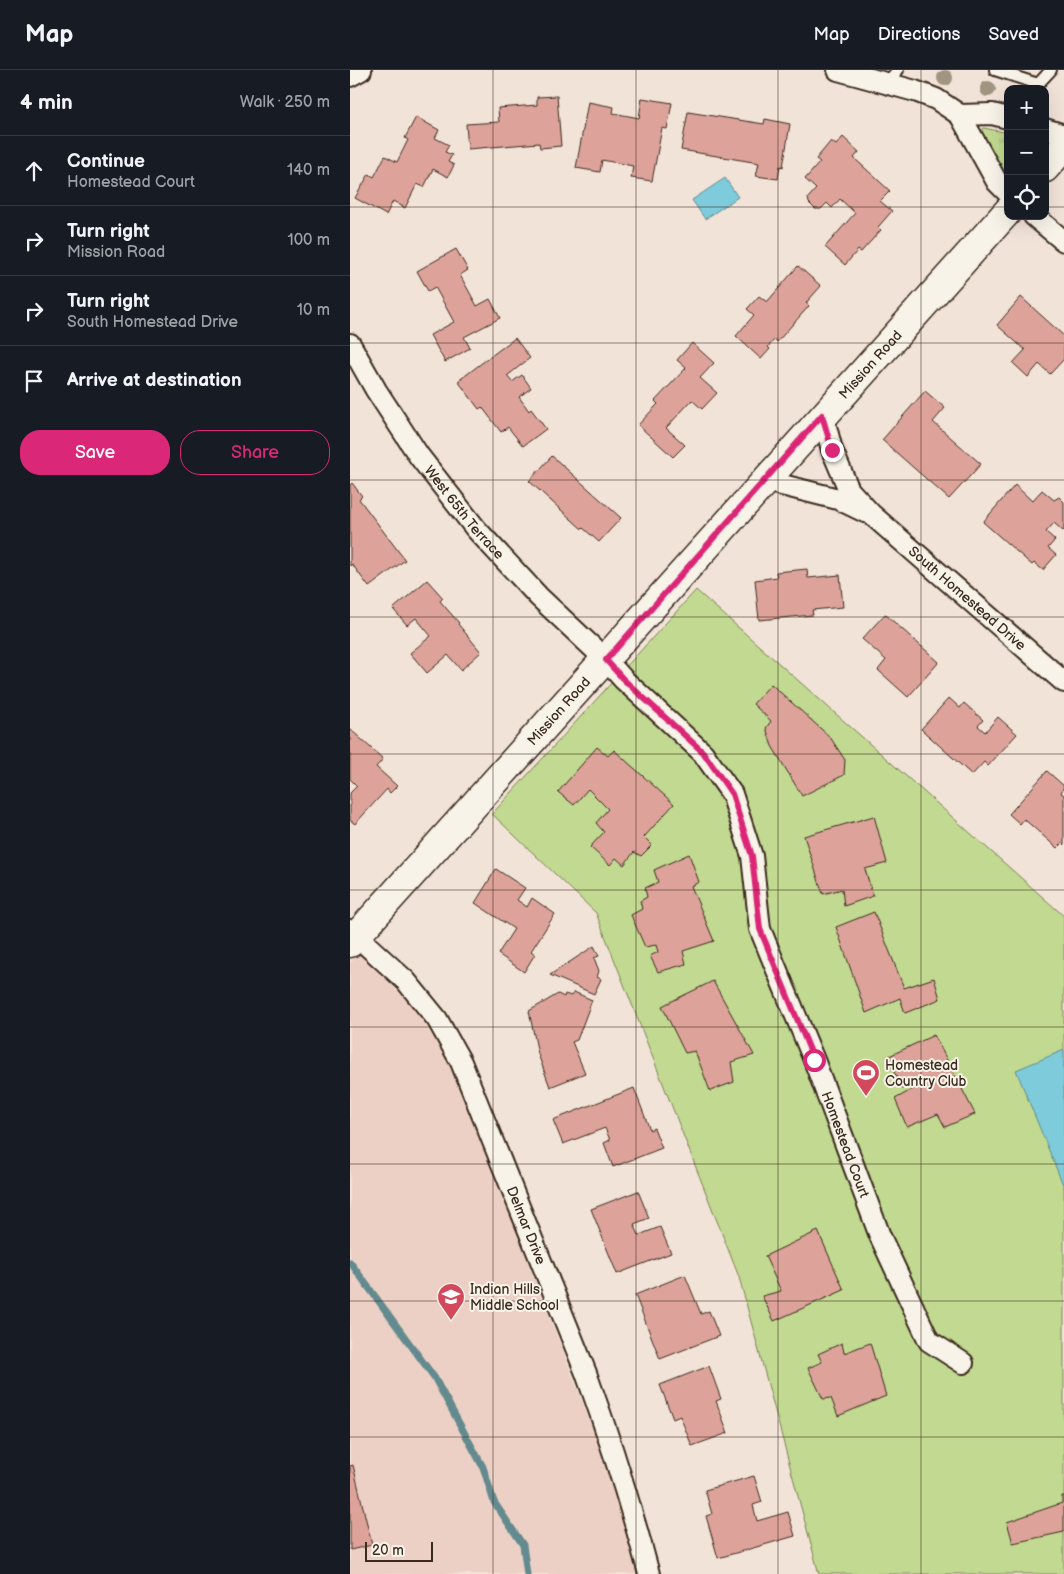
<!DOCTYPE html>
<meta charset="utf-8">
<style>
body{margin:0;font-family:"Balsamiq Sans",sans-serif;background:#20242c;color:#f1f3f6}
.controls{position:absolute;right:15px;top:15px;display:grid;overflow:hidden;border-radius:10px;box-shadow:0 5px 20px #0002}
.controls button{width:45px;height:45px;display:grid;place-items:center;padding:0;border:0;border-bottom:1px solid #363941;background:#171b24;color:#f1f3f6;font:25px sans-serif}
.scale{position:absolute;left:15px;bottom:12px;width:68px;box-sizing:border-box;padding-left:5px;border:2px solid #3b2a1e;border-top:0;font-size:14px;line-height:18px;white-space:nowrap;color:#3b2a1e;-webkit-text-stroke:4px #f7f3e8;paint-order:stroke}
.stop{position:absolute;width:15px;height:15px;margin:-11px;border:4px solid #db2777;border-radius:50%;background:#fff}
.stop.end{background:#db2777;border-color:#fff;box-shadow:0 1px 5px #0008}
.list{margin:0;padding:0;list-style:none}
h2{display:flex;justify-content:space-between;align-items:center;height:65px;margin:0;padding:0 20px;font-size:21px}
h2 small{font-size:16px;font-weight:400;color:#9ea1a6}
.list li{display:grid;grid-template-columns:32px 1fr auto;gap:15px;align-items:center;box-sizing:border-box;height:70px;padding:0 20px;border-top:1px solid #363941}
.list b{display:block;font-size:19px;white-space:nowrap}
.list p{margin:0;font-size:16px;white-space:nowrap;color:#9ea1a6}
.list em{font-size:16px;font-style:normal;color:#9ea1a6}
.actions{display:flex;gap:10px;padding:15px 20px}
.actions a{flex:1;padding:11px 0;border:1px solid #db2777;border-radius:20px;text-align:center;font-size:18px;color:#db2777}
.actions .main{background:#db2777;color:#fff}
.icon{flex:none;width:28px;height:28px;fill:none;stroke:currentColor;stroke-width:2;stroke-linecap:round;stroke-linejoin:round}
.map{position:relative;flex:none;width:714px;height:1504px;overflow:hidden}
header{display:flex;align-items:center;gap:30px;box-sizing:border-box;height:70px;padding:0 25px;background:#171b24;border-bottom:1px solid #363941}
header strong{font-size:24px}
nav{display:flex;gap:28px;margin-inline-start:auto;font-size:18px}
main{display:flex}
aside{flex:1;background:#171b24}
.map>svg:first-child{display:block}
.built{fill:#ecd0c5}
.grass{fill:url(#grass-tufts);stroke:#7e8257}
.pitch{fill:#c1d990;stroke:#7e8257}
.water{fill:#7dcbdb;stroke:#638b8f}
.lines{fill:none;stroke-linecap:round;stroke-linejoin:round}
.stream{stroke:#638b8f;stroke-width:7}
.building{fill:#dda39a;stroke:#3b2a1e}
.lane-casing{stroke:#3b2a1e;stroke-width:14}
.street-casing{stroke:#3b2a1e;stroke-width:24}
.secondary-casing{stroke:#3b2a1e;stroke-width:31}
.lane{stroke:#f7f3e8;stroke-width:10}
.street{stroke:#f7f3e8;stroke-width:20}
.secondary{stroke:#f7f3e8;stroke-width:28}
.tree{fill:#a09581}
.route{stroke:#db2777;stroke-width:6}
.grid{fill:none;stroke:#3b2a1e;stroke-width:1;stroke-opacity:0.55}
.labels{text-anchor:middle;stroke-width:4;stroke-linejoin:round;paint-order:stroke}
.street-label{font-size:14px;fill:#3b2a1e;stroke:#f7f3e8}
.poi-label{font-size:14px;fill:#3b2a1e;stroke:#f7f3e8;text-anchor:start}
</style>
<header>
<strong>Map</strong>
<nav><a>Map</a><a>Directions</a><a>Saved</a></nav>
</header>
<main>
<aside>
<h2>4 min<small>Walk · 250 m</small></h2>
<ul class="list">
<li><svg class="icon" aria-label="ahead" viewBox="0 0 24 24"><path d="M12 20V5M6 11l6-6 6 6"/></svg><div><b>Continue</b><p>Homestead Court</p></div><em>140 m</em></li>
<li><svg class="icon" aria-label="right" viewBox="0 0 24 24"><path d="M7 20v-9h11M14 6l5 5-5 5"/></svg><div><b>Turn right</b><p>Mission Road</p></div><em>100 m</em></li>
<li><svg class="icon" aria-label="right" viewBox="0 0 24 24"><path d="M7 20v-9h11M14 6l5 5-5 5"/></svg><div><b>Turn right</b><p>South Homestead Drive</p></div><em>10 m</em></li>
<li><svg class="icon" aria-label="arrive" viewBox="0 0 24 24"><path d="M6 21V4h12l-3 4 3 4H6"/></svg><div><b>Arrive at destination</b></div></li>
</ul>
<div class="actions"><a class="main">Save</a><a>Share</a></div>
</aside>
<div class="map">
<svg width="714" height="1504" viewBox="0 0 714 1504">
<defs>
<pattern id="grass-tufts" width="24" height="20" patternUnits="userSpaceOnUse" patternTransform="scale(1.25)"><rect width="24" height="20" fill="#c1d990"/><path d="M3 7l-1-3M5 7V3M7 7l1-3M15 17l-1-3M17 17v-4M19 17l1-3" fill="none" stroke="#a7ba7c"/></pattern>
</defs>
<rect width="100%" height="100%" fill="#f2e3d8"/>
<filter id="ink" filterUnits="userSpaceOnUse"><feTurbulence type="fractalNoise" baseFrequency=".02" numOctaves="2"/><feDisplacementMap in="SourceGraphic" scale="10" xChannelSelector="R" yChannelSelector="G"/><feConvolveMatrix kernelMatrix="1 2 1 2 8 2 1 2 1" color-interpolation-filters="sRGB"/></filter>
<g filter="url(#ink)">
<path class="built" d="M9 883 60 933 101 992 255 1390 287 1504H0V893Z"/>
<path class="grass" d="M634 58 658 63V106L631 64 630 62Z"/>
<path class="pitch" d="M346 520 714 846V1504H469L389 1207 246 843 142 744Z"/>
<g class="water">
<path d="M375 108 388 127 355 149 342 130Z"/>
<path d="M714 980V1117L666 1000Z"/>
</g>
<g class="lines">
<path class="stream" d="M0 1192 84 1307 133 1397 144 1432 173 1475 177 1504"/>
</g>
<g class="building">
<path d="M207 26 211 76 190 78 189 73 118 79 116 54 149 52 148 38 187 35V27Z"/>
<path d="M292 28 322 33 317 59 312 58 302 111 281 108 283 96 252 90 250 102 226 98 238 32 264 37 263 43 289 48Z"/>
<path d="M338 42 414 54 415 49 440 54 433 97 430 96 428 109 406 106 409 93 331 80Z"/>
<path d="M66 47 89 60 85 68 99 75 95 82 102 85 98 92 104 95 98 107 83 99 74 117 67 114 55 138 43 131 36 145 5 128 19 104 24 107 35 86 47 92 58 70 55 68Z"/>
<path d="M493 67 509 82 504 88 540 121 530 131 542 141 528 157 531 160 511 182 508 180 495 195 475 177 505 143 490 129 482 138 477 133 471 139H465L459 133 458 128 466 119 455 109 470 92 466 89 481 71 486 75Z"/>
<path d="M106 179 118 200 110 205 127 236 140 229 150 248 114 267 120 278 95 292 80 265 104 252 85 217 78 221 67 201Z"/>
<path d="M448 196 471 216 456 233 459 236 427 272 425 269 418 277 420 279 411 289 386 266 404 245 397 239 409 226 417 232Z"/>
<path d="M671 227 714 266V289L700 304 689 294 678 307 663 293 675 280 647 255Z"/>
<path d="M165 268 180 288 157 306 162 312 172 305 181 318 169 327 179 341 181 339 196 359 173 376 158 357 151 362 132 337 129 339 108 311Z"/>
<path d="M342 273 364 293 350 308 367 323 352 339 342 330 316 358 335 375 323 387 288 355 308 334 305 331 336 298 327 290Z"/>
<path d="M575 321 595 338 583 352 631 394 599 429 532 370Z"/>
<path d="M202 386 271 448 249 472 233 458 232 459 179 411Z"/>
<path d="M2 413 12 426 9 429 55 490 19 517 2 494 0 496V415Z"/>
<path d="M665 415 682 431 692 420 704 430 709 427 714 432V460L713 461 704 453 696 462 705 470 698 478 706 485 693 500 684 493 682 495 633 452Z"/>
<path d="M457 499 458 508 490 505 493 537 462 540 463 545 409 550 405 510 427 507 426 502Z"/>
<path d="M77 510 93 528 90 531 109 553 108 554 131 582 111 600 98 585 77 603 60 583 81 566 66 548 57 555 43 539Z"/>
<path d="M535 544 589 592 558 627 528 600 536 590 512 569Z"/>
<path d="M421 614 480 667 495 690 494 705 452 726 422 676 416 658 421 651 403 634Z"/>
<path d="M599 628 610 638 614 633 633 650 628 656 635 662 648 647 667 664 638 696 634 692 622 705 571 659Z"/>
<path d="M0 659 33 689 26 697 47 716 40 723 37 719 5 754 0 750V723L7 716 0 709Z"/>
<path d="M247 677 258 686 264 680 324 734 294 767 302 775 291 786 284 782 274 795 266 788 260 795 240 777 254 762 246 753 258 739 238 719 224 735 208 722Z"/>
<path d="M697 701 714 716 711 723 714 725V775L712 773 707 778 674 749 670 754 659 744Z"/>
<path d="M524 746 537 793 515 799 523 826 494 836 492 819 473 824 454 766Z"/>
<path d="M339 784 349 812 341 816 364 871 333 881 336 894 308 902 300 886 308 882 306 875 295 877 281 845 292 839 290 831 297 827 295 818 308 812 304 800Z"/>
<path d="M146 799 175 818 167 830 177 837 182 828 205 844 181 881 185 884 174 902 148 884 164 859 125 833Z"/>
<path d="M524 842 554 918 584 908 590 929 555 943 550 928 516 943 486 857Z"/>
<path d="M244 876 249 886 244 888 249 901 247 907 251 909 244 924 200 905Z"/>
<path d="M363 911 404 985 381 992 384 1012 360 1021 345 981 335 983 312 936Z"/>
<path d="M224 922 242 930 227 970 222 972 235 1003 200 1017 188 984 179 941 208 924 214 927 215 924 221 926Z"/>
<path d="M584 965 625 1044 595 1057 588 1044 557 1057 545 1029 563 1019 560 1015 552 1019 537 987Z"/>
<path d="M284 1018 300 1060 304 1058 312 1078 263 1097 254 1073 260 1070 255 1058 213 1074 203 1050Z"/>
<path d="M288 1121 299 1148 284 1154 289 1165 310 1157 321 1183 267 1204 241 1139Z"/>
<path d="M468 1161 494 1220 424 1251 412 1226 431 1221 415 1186Z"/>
<path d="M335 1205 351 1244 359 1241 369 1266 310 1289 285 1225Z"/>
<path d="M492 1273 494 1283 520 1273 536 1326 488 1346 481 1328 473 1329 458 1298 472 1292 468 1284Z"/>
<path d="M359 1296 371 1329 366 1331 378 1363 342 1376 330 1346 323 1349 310 1315Z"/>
<path d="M3 1395 22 1475 0 1480V1396Z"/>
<path d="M404 1406 412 1432 403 1435 407 1451 438 1442 445 1466 368 1488 356 1446 362 1444 355 1420Z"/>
<path d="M712 1426H714V1462L663 1473 657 1452 712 1433Z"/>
</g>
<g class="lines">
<defs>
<g id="lane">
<path d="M645 0 688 14 701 0"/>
<path d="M536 13 548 0"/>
</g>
<g id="street">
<path d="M488 0 565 21 586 29 610 45 647 112 658 123"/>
<path d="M0 6 11 0"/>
<path d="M610 45 642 44 658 48"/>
<path d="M695 59 714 65"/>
<path d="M684 146 714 171"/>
<path id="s1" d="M0 274 26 320 69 386 126 459 189 527 256 590 274 610 353 683 382 724 402 786 410 859 464 990 530 1166 579 1271 613 1293"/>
<path id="s2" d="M473 345 482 380 499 420 521 444 714 612"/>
<path d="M416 411 488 429 515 442"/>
<path id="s3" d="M0 860 56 911 87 949 111 992 236 1303C260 1369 281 1436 299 1504"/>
</g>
<g id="secondary">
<path d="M695 98 714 77"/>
<path id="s4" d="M0 873 658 141"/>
</g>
</defs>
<use href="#lane" class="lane-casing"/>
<use href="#street" class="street-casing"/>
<use href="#secondary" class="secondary-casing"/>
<use href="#lane" class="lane"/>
<use href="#street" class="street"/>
<use href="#secondary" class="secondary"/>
</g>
<g class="tree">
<circle cx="595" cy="8" r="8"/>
<circle cx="638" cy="19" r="8"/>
</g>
</g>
<g class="lines" filter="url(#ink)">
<path class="route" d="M464 990 410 859 402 786 382 724 353 682 274 610 256 590 472 345 482 380"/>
</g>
<path class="grid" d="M143 0V1504M286 0V1504M428 0V1504M571 0V1504M0 137H658M695 137H714M0 273H714M0 410H714M0 547H714M0 684H714M0 820H714M0 957H714M0 1094H714M0 1231H714M0 1367H714"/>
<defs>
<symbol id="stadium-pin" viewBox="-11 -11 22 30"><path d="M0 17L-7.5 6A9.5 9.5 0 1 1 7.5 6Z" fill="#d1495b" stroke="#f7f3e8"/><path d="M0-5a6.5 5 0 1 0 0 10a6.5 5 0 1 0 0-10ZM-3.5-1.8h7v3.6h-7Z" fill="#fff"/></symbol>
<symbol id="school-pin" viewBox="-11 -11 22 30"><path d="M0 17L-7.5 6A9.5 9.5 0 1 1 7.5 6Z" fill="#d1495b" stroke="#f7f3e8"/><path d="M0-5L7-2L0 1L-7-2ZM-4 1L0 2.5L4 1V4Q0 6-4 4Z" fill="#fff"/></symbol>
</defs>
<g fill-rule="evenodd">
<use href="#stadium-pin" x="500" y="987" width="32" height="43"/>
<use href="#school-pin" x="85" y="1211" width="32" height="43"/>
</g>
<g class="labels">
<g class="street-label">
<text dy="5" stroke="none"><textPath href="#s4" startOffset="778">Mission Road</textPath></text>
<text dy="5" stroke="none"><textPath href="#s1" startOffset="204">West 65th Terrace</textPath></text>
<text dy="5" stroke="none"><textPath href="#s2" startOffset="240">South Homestead Drive</textPath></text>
<text dy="5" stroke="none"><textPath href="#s4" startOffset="312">Mission Road</textPath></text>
<text dy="5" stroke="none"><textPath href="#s1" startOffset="964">Homestead Court</textPath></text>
<text dy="5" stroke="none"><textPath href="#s3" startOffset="350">Delmar Drive</textPath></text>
</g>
<g class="poi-label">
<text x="535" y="1000">Homestead<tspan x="535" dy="16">Country Club</tspan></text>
<text x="120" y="1224">Indian Hills<tspan x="120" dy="16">Middle School</tspan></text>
</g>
</g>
</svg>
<div class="controls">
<button>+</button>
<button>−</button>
<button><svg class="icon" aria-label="locate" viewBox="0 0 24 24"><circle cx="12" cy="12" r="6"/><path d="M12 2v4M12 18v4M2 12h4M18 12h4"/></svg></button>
</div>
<div class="scale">20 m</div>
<div class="stop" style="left:464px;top:990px"></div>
<div class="stop end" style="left:482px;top:380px"></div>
</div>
</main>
